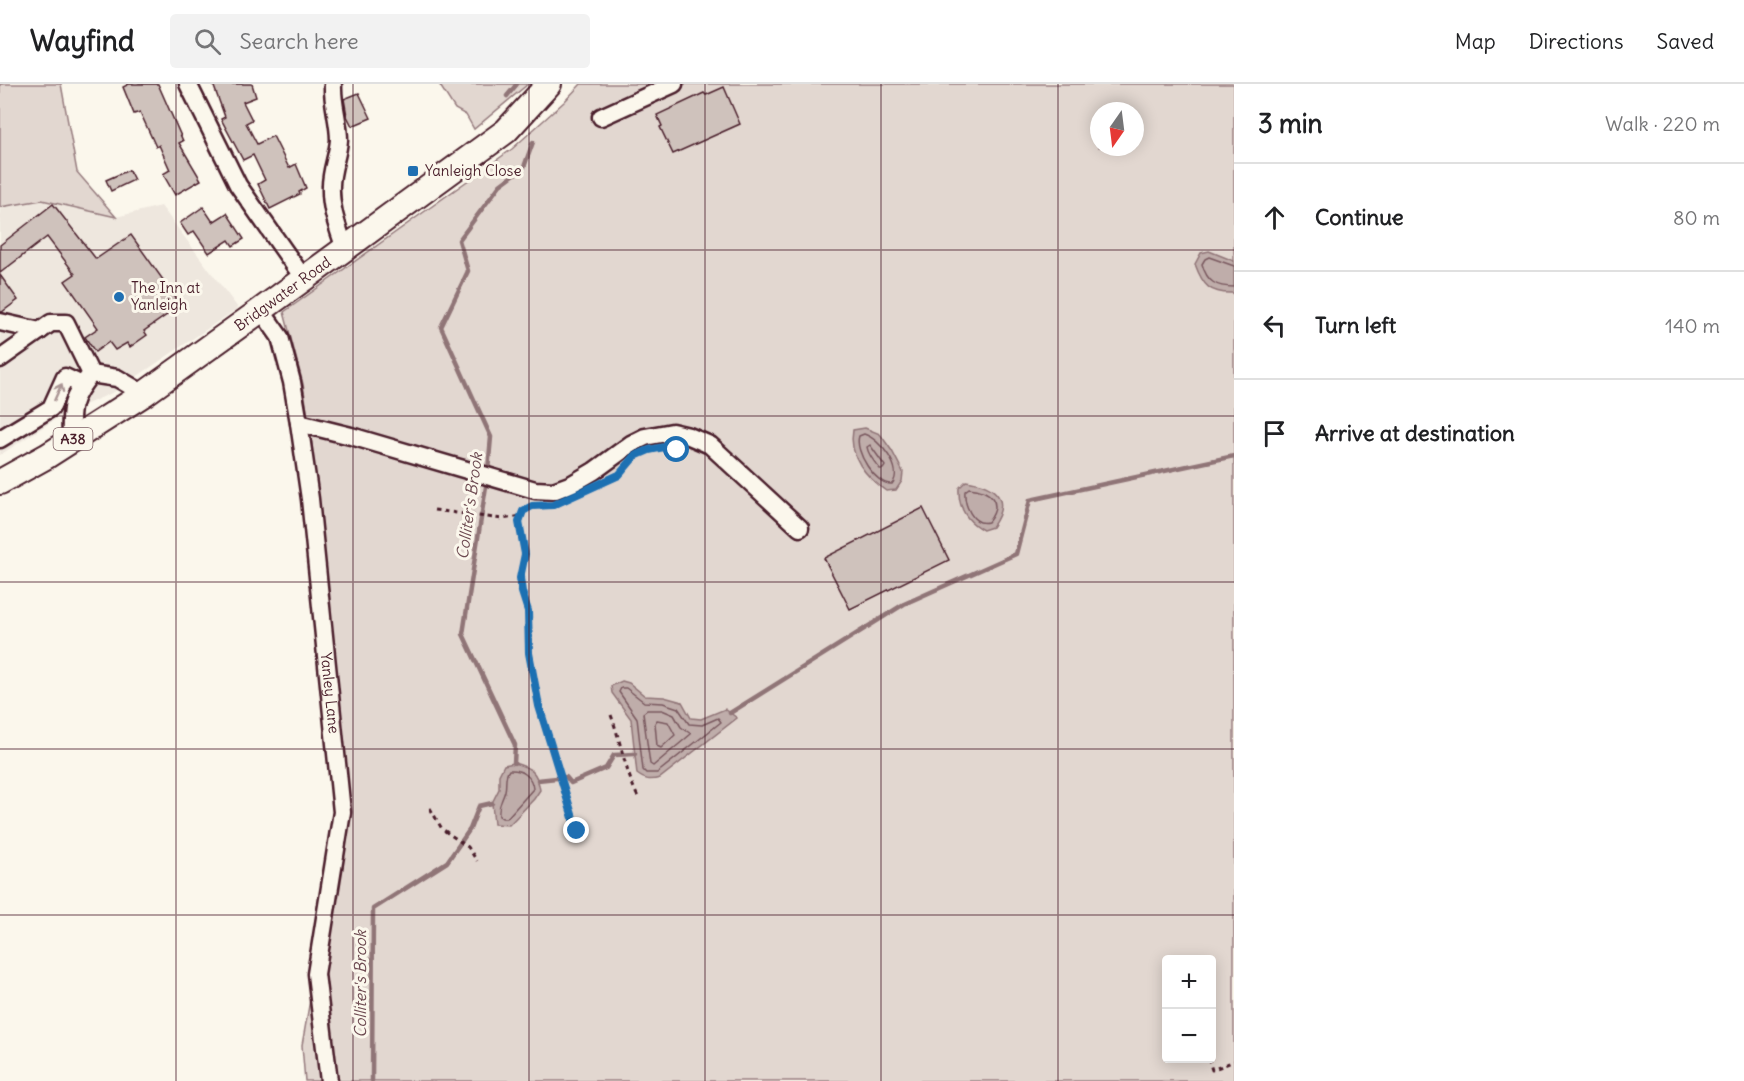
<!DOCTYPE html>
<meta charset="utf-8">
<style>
body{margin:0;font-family:Delius,sans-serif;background:#f2f2f2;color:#202124}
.controls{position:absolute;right:18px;bottom:18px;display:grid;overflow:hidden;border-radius:6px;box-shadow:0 3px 15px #0003}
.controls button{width:54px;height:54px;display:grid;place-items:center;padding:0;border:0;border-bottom:2px solid #e0e0e0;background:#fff;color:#202124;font:30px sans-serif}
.compass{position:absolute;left:1090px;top:18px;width:54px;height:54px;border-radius:50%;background:#fff;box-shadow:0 3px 15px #0003;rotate:194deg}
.stop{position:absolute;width:18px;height:18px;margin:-14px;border:4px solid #1f6fb2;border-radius:50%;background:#fff}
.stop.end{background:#1f6fb2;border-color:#fff;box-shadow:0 2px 6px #0008}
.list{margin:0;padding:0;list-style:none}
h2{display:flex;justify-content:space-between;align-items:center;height:78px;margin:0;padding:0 24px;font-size:26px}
h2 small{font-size:20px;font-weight:400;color:#757577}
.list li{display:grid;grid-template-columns:39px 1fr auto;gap:18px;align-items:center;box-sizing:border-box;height:108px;padding:0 24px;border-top:2px solid #e0e0e0}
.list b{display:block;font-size:22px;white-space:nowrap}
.list em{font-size:20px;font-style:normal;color:#757577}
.icon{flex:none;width:33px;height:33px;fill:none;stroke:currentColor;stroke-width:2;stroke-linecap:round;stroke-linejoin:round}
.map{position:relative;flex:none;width:1234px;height:997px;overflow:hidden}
header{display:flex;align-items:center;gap:36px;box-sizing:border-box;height:84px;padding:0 30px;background:#fff;border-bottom:2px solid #e0e0e0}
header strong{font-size:28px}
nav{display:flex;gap:33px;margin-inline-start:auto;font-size:21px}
.search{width:420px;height:54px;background:#f2f2f2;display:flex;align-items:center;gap:15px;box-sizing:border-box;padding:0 21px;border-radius:6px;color:#757577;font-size:22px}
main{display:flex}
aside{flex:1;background:#fff}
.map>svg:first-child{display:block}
.built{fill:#eee7de}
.green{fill:#e2d7d0;stroke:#967b7e;stroke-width:1.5;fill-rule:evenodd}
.water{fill:#bfadaa;stroke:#907477;stroke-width:1.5}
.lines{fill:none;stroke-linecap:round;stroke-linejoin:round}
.shore{stroke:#79585e;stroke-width:1.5}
.stream{stroke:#907477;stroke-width:4.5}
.building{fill:#cfc2bc;stroke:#4a1f2b;stroke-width:1.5}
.minor-casing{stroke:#4a1f2b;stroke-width:21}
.highway-casing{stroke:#4a1f2b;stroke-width:28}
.path{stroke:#4a1f2b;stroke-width:3;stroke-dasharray:4.5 4.5;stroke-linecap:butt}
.minor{stroke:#fbf7ec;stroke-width:16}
.highway{stroke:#fbf7ec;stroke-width:24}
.oneway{stroke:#ab9695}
.route{stroke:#1f6fb2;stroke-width:8}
.grid{fill:none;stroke:#4a1f2b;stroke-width:1.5;stroke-opacity:0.55}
.poi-dot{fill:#1f6fb2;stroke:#fbf7ec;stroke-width:2}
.labels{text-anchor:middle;stroke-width:6;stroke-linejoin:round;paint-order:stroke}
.shield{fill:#fbf7ec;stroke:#7f6065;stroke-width:1.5}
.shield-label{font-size:14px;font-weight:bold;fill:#4a1f2b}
.poi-label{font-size:15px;fill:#4a1f2b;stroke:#fbf7ec;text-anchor:start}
.street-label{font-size:15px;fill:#4a1f2b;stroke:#fbf7ec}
.water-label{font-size:16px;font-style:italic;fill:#6d4a51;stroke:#fbf7ec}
</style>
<header>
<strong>Wayfind</strong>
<div class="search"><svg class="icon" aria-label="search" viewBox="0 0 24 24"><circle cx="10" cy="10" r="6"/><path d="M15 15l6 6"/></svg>Search here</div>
<nav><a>Map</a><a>Directions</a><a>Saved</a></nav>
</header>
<main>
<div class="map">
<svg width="1234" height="997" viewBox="0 0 1234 997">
<rect width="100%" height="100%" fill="#fbf7ec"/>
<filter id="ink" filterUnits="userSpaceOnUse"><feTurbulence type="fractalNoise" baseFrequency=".0167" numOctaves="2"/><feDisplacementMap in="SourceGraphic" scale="12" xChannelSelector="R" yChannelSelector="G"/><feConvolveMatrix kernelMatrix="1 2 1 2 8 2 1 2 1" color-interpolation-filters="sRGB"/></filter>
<g filter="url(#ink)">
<path class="built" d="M42 116 116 133 161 122 238 224 114 308 62 331 0 371V123Z"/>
<g class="green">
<path d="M0 0H61L77 88 116 133 42 116 0 123Z"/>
<path d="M439 0H528L474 45 466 31 455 25Z"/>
<path d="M581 0H1234V997H337L324 889 349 735 312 360 303 300 284 228 512 65 564 18ZM1099 27H1135V63H1099ZM1166 876H1212V974H1166Z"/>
<path d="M310 916 321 997H305L302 961Z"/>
</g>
<g class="water">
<path d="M1209 167 1234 177V209C1210 210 1203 202 1195 180L1201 169Z"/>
<path d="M865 344 880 350 892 367 903 388 902 397 896 406 886 407C866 393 848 372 853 346Z"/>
<path d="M966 397C995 401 1012 415 992 443L983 446C966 437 958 423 959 404Z"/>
<path d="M622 597 629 599 645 612 664 613 682 618 691 634 701 635 725 625 737 634 660 694C650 697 645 696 637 690L631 635 612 609 611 602Z"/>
<path d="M514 679C532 684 537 688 540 706L534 715 509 741 494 740 492 719 499 705V691L504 681Z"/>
</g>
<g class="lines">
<g class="shore">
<path d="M1234 182 1209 173 1205 175 1202 180C1207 198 1216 203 1234 203"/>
<path d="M864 350C880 355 904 385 892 400 875 401 854 367 859 352Z"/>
<path d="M870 361 885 382 883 385H880C875 379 868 371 867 363Z"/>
<path d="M969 404C990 406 1004 418 988 438 972 442 964 420 965 407Z"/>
<path d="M621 604H626L644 618 663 619 678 624 689 640 702 641 718 634 721 638 657 689H646L643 686 637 634 619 608Z"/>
<path d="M647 626H662L674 631 681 643 691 650 653 682 650 680 643 629Z"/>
<path d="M657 636 668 638 675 651 661 664 657 662 655 639Z"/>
<path d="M509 686C522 685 532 692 533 705L507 734H502L499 732C498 719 502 718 505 707 507 699 504 693 509 686Z"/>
</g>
<g class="stream">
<path d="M507 12 517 0"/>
<path d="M488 387 491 353 441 243 468 187 459 156 500 101 524 83 533 58"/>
<path d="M487 396 463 550 515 661 514 679"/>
<path d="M730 629 904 520 1016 470 1030 416 1234 372"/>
<path d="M538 696 566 693 571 699 606 684 614 671 635 670"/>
<path d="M372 997 373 825 447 778 470 745 479 722 492 719"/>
</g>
</g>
<g class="building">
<path d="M129 0H158L183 57 179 59 201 96 175 111 163 90 170 86 159 61 156 63 140 28 134 30 123 3Z"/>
<path d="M213 0H252L256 13 243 18 252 36 246 39 257 60 273 52 289 84 296 80 306 104 299 108 300 110 270 125 258 100 265 96 253 71 243 76 221 35 225 33Z"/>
<path d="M724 3 740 40 673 70 660 43 662 42 657 31 704 9 706 11Z"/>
<path d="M359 9 371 34 352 42 347 32 344 15Z"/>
<path d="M129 86 134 96 111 107 106 96Z"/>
<path d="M53 120 96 175 131 151 181 221 144 247 147 251 130 263 127 259 115 266 109 258 95 268 85 253 98 244 65 197 75 190 47 153 0 189V161Z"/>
<path d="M203 123 213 138 227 129 244 155 233 162 229 156 209 169 194 147 188 151 180 139Z"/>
<path d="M0 191 18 216 2 228H0Z"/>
<path d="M923 424 949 476 850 525 824 474Z"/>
</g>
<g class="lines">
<defs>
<g id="minor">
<path d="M188 0 238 101 304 195"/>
<path d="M333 1C332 19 339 37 339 56 338 71 331 86 331 102 330 124 338 144 345 165"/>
<path d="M601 33 674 0"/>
<path id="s1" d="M261 226 280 253 292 298 299 339 310 415 342 728 316 890 329 997"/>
<path d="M0 238 40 247"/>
<path d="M0 275 51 239H66L91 290"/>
<path d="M299 339 351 352 535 406 553 407 572 400 594 387 631 360 645 353 672 348 689 352 710 361 800 444"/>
<path d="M0 355 51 324 65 293 82 301"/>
<path d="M71 357C70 325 70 315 91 290L117 294 144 310"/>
</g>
<g id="highway">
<path id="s2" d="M0 398 47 372 144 310 261 226 506 47 549 0"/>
</g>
</defs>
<use href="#minor" class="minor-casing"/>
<use href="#highway" class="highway-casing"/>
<g class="path">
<path d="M533 422 523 427 519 438 525 470 520 494 522 508 528 527 529 569 539 622 577 746"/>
<path d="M434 426 502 435 522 432"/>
<path d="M611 631C621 658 625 687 638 713"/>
<path d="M430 724 442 745 468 763 477 777"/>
<path d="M1208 974 1212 986 1234 977"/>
</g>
<use href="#minor" class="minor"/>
<use href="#highway" class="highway"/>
</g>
<defs><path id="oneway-shaft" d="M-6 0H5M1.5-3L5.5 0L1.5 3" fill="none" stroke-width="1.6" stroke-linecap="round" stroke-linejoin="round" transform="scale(1.5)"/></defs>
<use class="oneway" href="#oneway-shaft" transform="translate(58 308) rotate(-66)"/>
</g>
<g class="lines" filter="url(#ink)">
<path class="route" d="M577 747 539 622 529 569 528 527 522 508 520 494 525 470 519 438 523 427 532 422 553 421 619 391 635 372 649 366 664 363 677 366"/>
</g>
<path class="grid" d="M176 0V997M353 0V997M529 0V997M705 0V997M881 0V997M1058 0V997M0 166H1234M0 332H1234M0 498H1234M0 665H1234M0 831H1234"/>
<g class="poi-dot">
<rect x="407" y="81" width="12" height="12" rx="3"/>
<circle cx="119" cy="213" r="6"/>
</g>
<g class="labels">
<rect class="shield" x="53.5" y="344" width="39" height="22" rx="4.5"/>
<g class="shield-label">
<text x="73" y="360">A38</text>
</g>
<g class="poi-label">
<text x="425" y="92">Yanleigh Close</text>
<text x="131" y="209">The Inn at<tspan x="131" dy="17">Yanleigh</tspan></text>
</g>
<g class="street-label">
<text dy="5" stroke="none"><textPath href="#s2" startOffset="340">Bridgwater Road</textPath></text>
<text dy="5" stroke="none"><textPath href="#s1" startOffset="393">Yanley Lane</textPath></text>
</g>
<g class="water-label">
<text transform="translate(469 422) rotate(-82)" y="6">Colliter's Brook</text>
<text transform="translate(360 900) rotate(-90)" y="6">Colliter's Brook</text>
</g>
</g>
</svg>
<div class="controls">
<button>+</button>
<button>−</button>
</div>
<svg class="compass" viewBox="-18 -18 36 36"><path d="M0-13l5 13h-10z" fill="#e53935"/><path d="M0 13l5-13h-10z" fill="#757577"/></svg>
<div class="stop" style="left:677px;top:366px"></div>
<div class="stop end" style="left:577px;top:747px"></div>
</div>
<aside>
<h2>3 min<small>Walk · 220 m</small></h2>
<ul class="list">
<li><svg class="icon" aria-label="ahead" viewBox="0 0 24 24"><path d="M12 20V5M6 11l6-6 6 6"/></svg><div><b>Continue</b></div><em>80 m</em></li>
<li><svg class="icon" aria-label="left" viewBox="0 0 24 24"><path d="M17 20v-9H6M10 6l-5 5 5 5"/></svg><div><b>Turn left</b></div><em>140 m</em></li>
<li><svg class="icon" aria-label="arrive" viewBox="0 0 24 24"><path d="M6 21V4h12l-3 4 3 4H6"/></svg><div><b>Arrive at destination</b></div></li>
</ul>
</aside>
</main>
